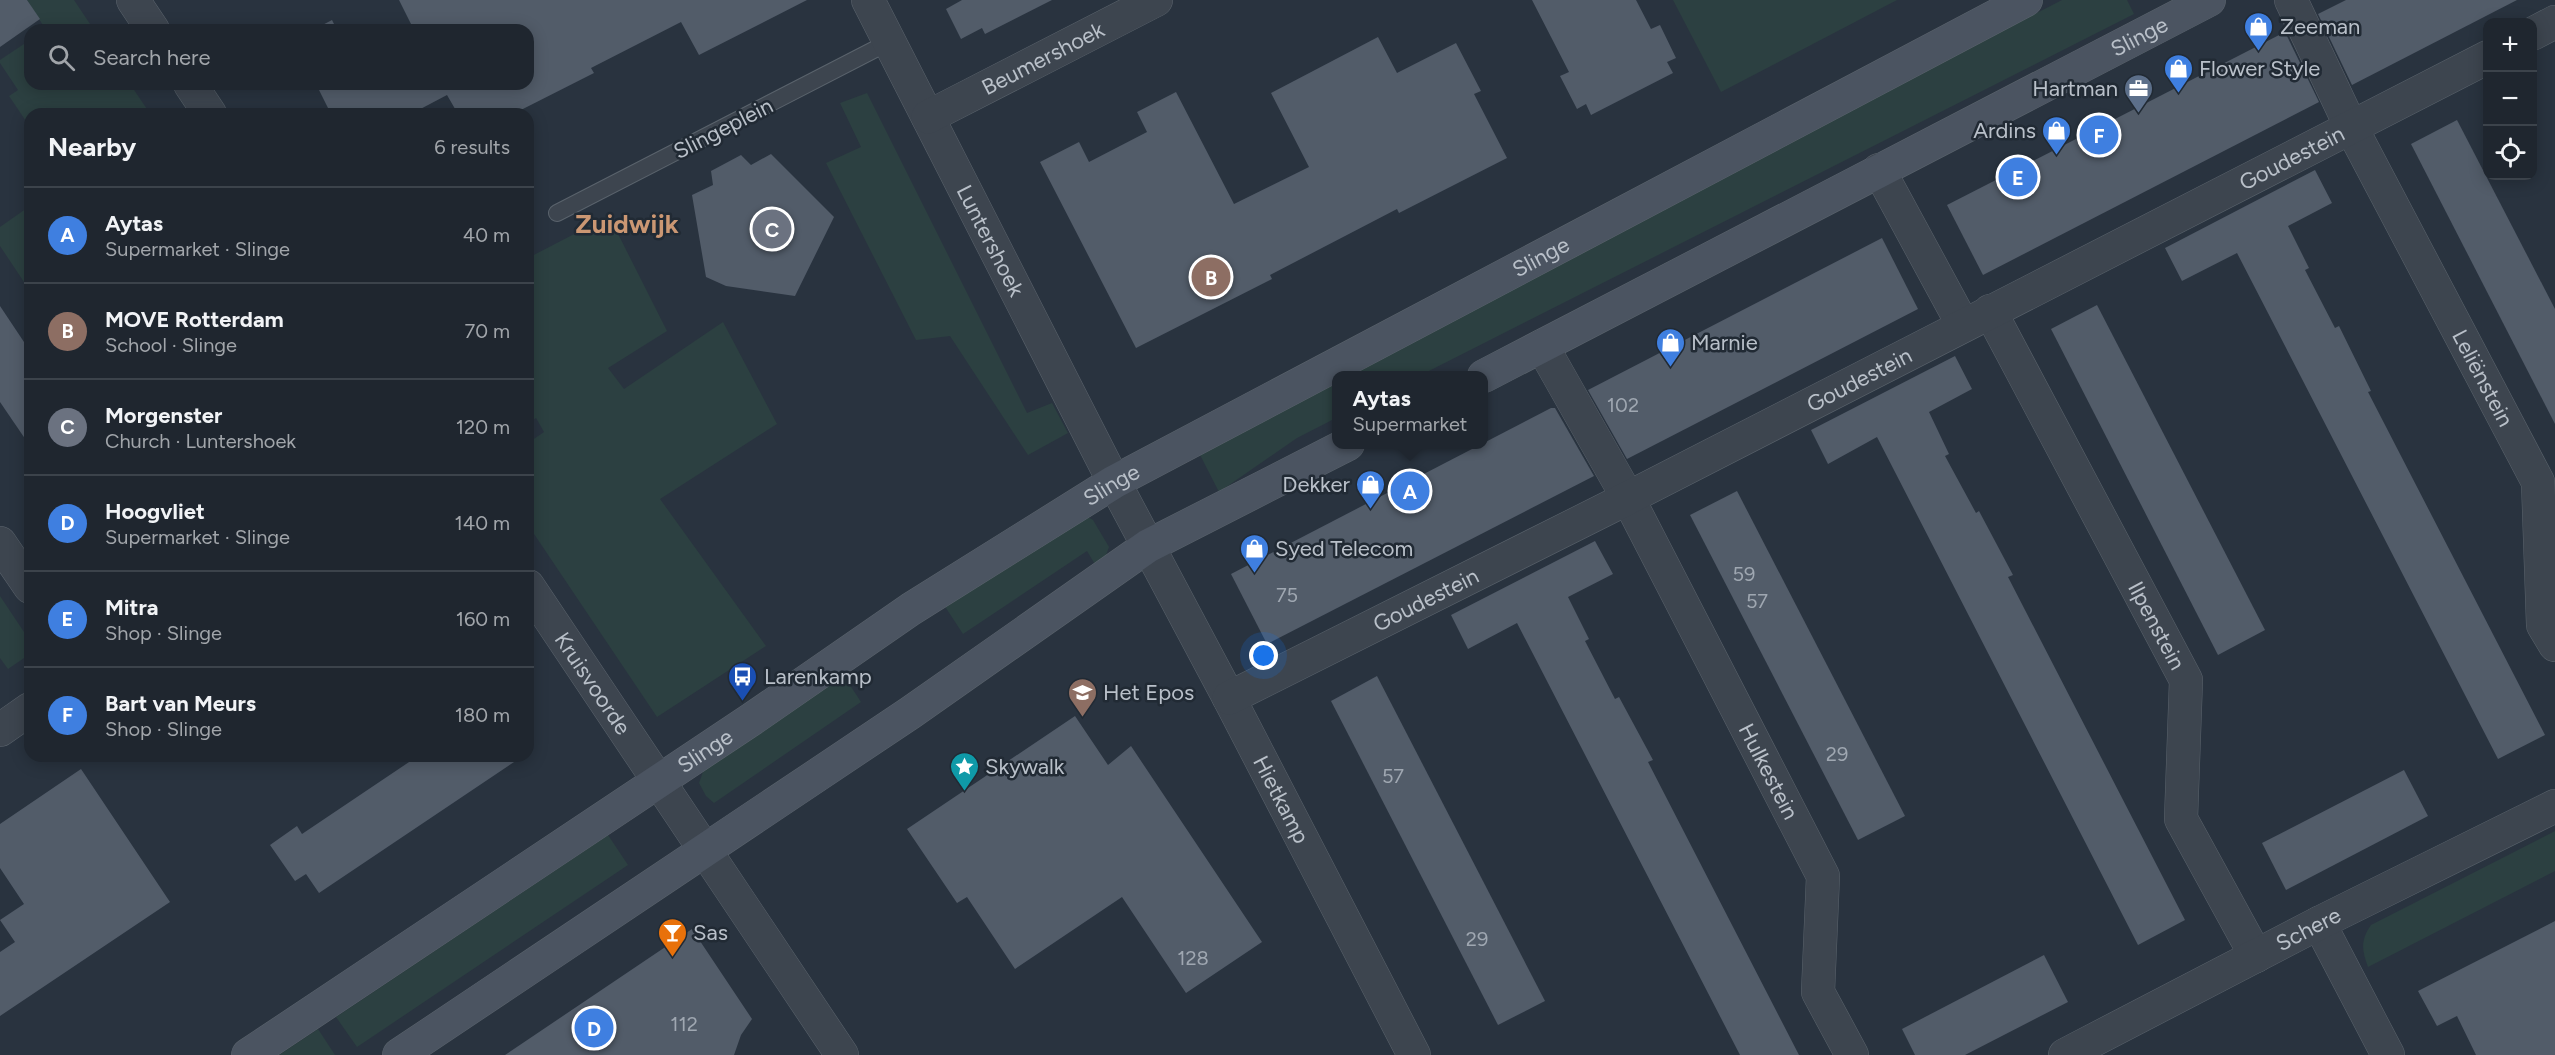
<!DOCTYPE html>
<meta charset="utf-8">
<style>
body{margin:0;font-family:Figtree,sans-serif;background:#272e37;color:#f1f3f6}
.controls{position:absolute;right:18px;top:18px;display:grid;overflow:hidden;border-radius:12px;box-shadow:0 3px 15px #0003}
.controls button{width:54px;height:54px;display:grid;place-items:center;padding:0;border:0;border-bottom:2px solid #3c434b;background:#1f262f;color:#f1f3f6;font:30px sans-serif}
.you{position:absolute;left:1264px;top:656px;width:21px;height:21px;margin:-15px;border:4px solid #fff;border-radius:50%;background:#1a73e8;box-shadow:0 0 0 9px #1a73e833}
.badge{display:grid;place-items:center;width:39px;height:39px;border-radius:50%;background:#0b8043;color:#fff;font-size:20px;font-weight:700}
.pin{position:absolute;translate:-50% -50%;border:3px solid #fff;box-shadow:0 2px 6px #0006}
.popup{position:absolute;left:1332px;top:371px;width:156px;height:78px;box-sizing:border-box;display:grid;place-content:center;border-radius:12px;background:#1f262f;filter:drop-shadow(0 2px 4px #0005);font-size:20px;white-space:nowrap;color:#a1a5aa}
.popup b{font-size:22px;color:#f1f3f6}
.popup::after{content:'';position:absolute;left:50%;top:100%;margin-left:-12px;border:12px solid transparent;border-top-color:#1f262f}
.list{margin:0;padding:0;list-style:none}
h2{display:flex;justify-content:space-between;align-items:center;height:78px;margin:0;padding:0 24px;font-size:26px}
h2 small{font-size:20px;font-weight:400;color:#a1a5aa}
.list li{display:grid;grid-template-columns:39px 1fr auto;gap:18px;align-items:center;box-sizing:border-box;height:96px;padding:0 24px;border-top:2px solid #3c434b}
.list b{display:block;font-size:22px;white-space:nowrap}
.list p{margin:0;font-size:20px;white-space:nowrap;color:#a1a5aa}
.list em{font-size:20px;font-style:normal;color:#a1a5aa}
.icon{flex:none;width:33px;height:33px;fill:none;stroke:currentColor;stroke-width:2;stroke-linecap:round;stroke-linejoin:round}
.map{position:relative;flex:none;width:2555px;height:1055px;overflow:hidden}
.search{position:absolute;background:#1f262f;box-shadow:0 3px 15px #0003;left:24px;top:24px;width:510px;height:66px;display:flex;align-items:center;gap:15px;box-sizing:border-box;padding:0 21px;border-radius:18px;color:#a1a5aa;font-size:22px}
.panel{position:absolute;background:#1f262f;box-shadow:0 3px 15px #0003;left:24px;top:108px;width:510px;height:654px;border-radius:18px}
.map>svg:first-child{display:block}
.green{fill:#2c4041}
.building{fill:#525c69}
.lines{fill:none;stroke-linecap:round;stroke-linejoin:round}
.lane-casing{stroke:#5a636c;stroke-width:18}
.street-casing{stroke:#5a636c;stroke-width:34}
.secondary-casing{stroke:#5a636c;stroke-width:34}
.lane{stroke:#3d454f;stroke-width:16}
.street{stroke:#3d454f;stroke-width:33}
.secondary{stroke:#4b5461;stroke-width:33}
.labels{text-anchor:middle;stroke-width:5;stroke-linejoin:round;paint-order:stroke}
.number-label{font-size:20px;fill:#9fa7b1}
.poi-label{font-size:22px;fill:#b9c0c9;stroke:#212a34;text-anchor:start}
.street-label{font-size:22px;fill:#b9c0c9;stroke:#212a34}
.quarter-label{font-size:26px;font-weight:bold;fill:#cb9773;stroke:#212a34}
</style>
<div class="map">
<svg width="2555" height="1055" viewBox="0 0 2555 1055">
<rect width="100%" height="100%" fill="#29333f"/>
<g class="green">
<path d="M27 0H74L94 30H46Z"/>
<path d="M1673 0H1897L1721 92Z"/>
<path d="M2062 0H2127L2134 14 1421 375 1336 376V418L1297 438 1219 492 1196 447Z"/>
<path d="M30 40V84H130L149 112 145 114H30V127L9 96 18 90 0 63V60Z"/>
<path d="M867 93 1027 413 1052 403 1068 433 1028 455 950 336 916 340 826 163 861 147 840 103Z"/>
<path d="M30 206V291L0 246V227Z"/>
<path d="M609 216 667 331 608 368 624 389 723 322 777 424 660 499 766 646 657 717 528 525V443L544 432 536 418 528 423V258Z"/>
<path d="M1086 516 1093 520 1109 547 1105 558 1096 566 1087 551 963 634 944 605Z"/>
<path d="M0 596 30 641V654L8 669 0 658Z"/>
<path d="M842 673 861 702 714 803 706 796 699 783 704 769Z"/>
<path d="M2555 831V871L2368 967C2362 950 2360 941 2371 925Z"/>
<path d="M608 835 628 865 357 1047 336 1017Z"/>
<path d="M318 1029 335 1055H279Z"/>
</g>
<g class="building">
<path d="M0 0H27L40 19 0 47Z"/>
<path d="M399 0H807L699 55 681 22 591 68 594 73 513 114H458L447 95 411 114H331L316 84H528V30H414Z"/>
<path d="M962 0H1052L985 34 982 28 961 39 946 9Z"/>
<path d="M1532 0H1636L1651 29 1660 25 1676 58 1667 62 1673 73 1591 115 1586 104 1577 109 1560 76 1569 72Z"/>
<path d="M2346 0H2517L2352 85 2318 14Z"/>
<path d="M332 20 337 30H313Z"/>
<path d="M2285 32 2319 102 1983 275 1947 205Z"/>
<path d="M1378 37 1397 73 1456 43 1481 91 1474 94 1507 158 1399 213 1397 209 1270 275 1272 279 1136 348 1040 162 1079 142 1089 162 1147 132 1137 112 1176 92 1234 204 1309 167 1271 93Z"/>
<path d="M2457 120 2555 309V424L2411 144Z"/>
<path d="M771 154 834 217 795 296 726 286 706 277 692 195 713 185 711 171 741 155 751 165Z"/>
<path d="M2315 170 2332 203 2288 226 2309 268 2305 270 2335 328 2339 326 2371 391 2368 392 2545 735 2498 759 2237 253 2182 281 2165 248Z"/>
<path d="M1882 238 1918 309 1627 459 1588 390Z"/>
<path d="M2097 305 2265 630 2218 655 2051 329Z"/>
<path d="M0 306 30 351V446L0 402Z"/>
<path d="M1955 356 1972 389 1929 412 1949 454 1945 456 1976 513 1979 511 2013 575 2008 577 2185 920 2138 945 1877 437 1828 464 1811 430Z"/>
<path d="M1551 408H1555L1594 476 1267 644 1231 574Z"/>
<path d="M1737 491 1905 816 1858 840 1690 515Z"/>
<path d="M1595 541 1613 574 1568 597 1589 639 1585 641 1615 699 1619 697 1653 760 1648 762 1799 1055H1740L1517 623 1468 649 1451 615Z"/>
<path d="M1377 676 1545 1001 1498 1025 1331 701Z"/>
<path d="M1075 716 1108 765 1131 746 1262 942 1186 993 1122 897 1015 969 967 897 957 903 907 829Z"/>
<path d="M418 756H523L319 893 306 874 295 881 270 845 297 826 302 834Z"/>
<path d="M81 769 170 902 0 1016V952L15 942 0 920 24 904 0 868V824Z"/>
<path d="M2404 770 2428 816 2286 890 2262 843Z"/>
<path d="M2555 921V1055H2476L2457 1016 2437 1026 2418 991Z"/>
<path d="M692 929 752 1019 741 1035 734 1055H505Z"/>
<path d="M2044 955 2068 1002 1965 1055H1915L1902 1029Z"/>
</g>
<g class="lines">
<defs>
<path id="lane" d="M557 213 889 42"/>
<g id="street">
<path d="M133 0 153 30"/>
<path id="s1" d="M868 0 1114 482 1229 698 1414 1055"/>
<path id="s2" d="M2291 0 2351 127 2538 482 2543 625 2555 645"/>
<path d="M2532 34 2555 22"/>
<path d="M190 84 210 114"/>
<path id="s3" d="M928 117 1156 0"/>
<path d="M1879 170 1963 325"/>
<path id="s4" d="M1990 311 2186 680 2181 819 2256 956"/>
<path id="s5" d="M1542 346 1628 498 1823 876 1818 992 1852 1055"/>
<path d="M0 543 30 587"/>
<path id="s6" d="M528 586 842 1055"/>
<path id="s7" d="M1229 698 1628 498 2488 57"/>
<path d="M0 730 30 709"/>
<path d="M2319 923 2388 1055"/>
<path id="s8" d="M2065 1055 2319 923 2555 806"/>
</g>
<g id="secondary">
<path id="s9" d="M1484 376 2209 0"/>
<path id="s10" d="M248 1055 752 719 911 609 1114 482 2026 0"/>
<path d="M399 1055 910 713 1148 546 1348 444"/>
</g>
</defs>
<use href="#lane" class="lane-casing"/>
<use href="#street" class="street-casing"/>
<use href="#secondary" class="secondary-casing"/>
<use href="#lane" class="lane"/>
<use href="#street" class="street"/>
<use href="#secondary" class="secondary"/>
</g>
<defs>
<symbol id="shop-pin" viewBox="-11 -11 22 30"><path d="M0 17L-7.5 6A9.5 9.5 0 1 1 7.5 6Z" fill="#3f7fe0" stroke="#212a34"/><path d="M-5-2.5h2.3a2.7 3.5 0 0 1 5.4 0H5L5.5 6h-11ZM-1.5-2.5h3a1.5 2.3 0 0 0-3 0Z" fill="#fff"/></symbol>
<symbol id="office-pin" viewBox="-11 -11 22 30"><path d="M0 17L-7.5 6A9.5 9.5 0 1 1 7.5 6Z" fill="#5c6f8a" stroke="#212a34"/><path d="M-6-3h4V-5.5h4V-3h4V5H-6ZM-1-4.5V-3h2v-1.5ZM-6 0V1H6V0Z" fill="#fff"/></symbol>
<symbol id="bus-pin" viewBox="-11 -11 22 30"><path d="M0 17L-7.5 6A9.5 9.5 0 1 1 7.5 6Z" fill="#1a4fb4" stroke="#212a34"/><path d="M-5-6H5V4H4V6H2V4H-2V6H-4V4H-5ZM-3.5-4V0h7V-4ZM-3.5 1.2v1.5H-2V1.2ZM2 1.2v1.5H3.5V1.2Z" fill="#fff"/></symbol>
<symbol id="school-pin" viewBox="-11 -11 22 30"><path d="M0 17L-7.5 6A9.5 9.5 0 1 1 7.5 6Z" fill="#8d6e63" stroke="#212a34"/><path d="M0-5L7-2L0 1L-7-2ZM-4 1L0 2.5L4 1V4Q0 6-4 4Z" fill="#fff"/></symbol>
<symbol id="sight-pin" viewBox="-11 -11 22 30"><path d="M0 17L-7.5 6A9.5 9.5 0 1 1 7.5 6Z" fill="#0f9aa8" stroke="#212a34"/><path d="M0-6L1.8-2.2L6-1.7L2.9 1.2L3.7 5.4L0 3.3L-3.7 5.4L-2.9 1.2L-6-1.7L-1.8-2.2Z" fill="#fff"/></symbol>
<symbol id="bar-pin" viewBox="-11 -11 22 30"><path d="M0 17L-7.5 6A9.5 9.5 0 1 1 7.5 6Z" fill="#e8710a" stroke="#212a34"/><path d="M-6-5H6L.8 .8V4.5H3.5V6h-7V4.5H-.8V.8Z" fill="#fff"/></symbol>
</defs>
<g fill-rule="evenodd">
<use href="#shop-pin" x="2242" y="10" width="33" height="45"/>
<use href="#shop-pin" x="2162" y="52" width="33" height="45"/>
<use href="#office-pin" x="2122" y="72" width="33" height="45"/>
<use href="#shop-pin" x="2040" y="114" width="33" height="45"/>
<use href="#shop-pin" x="1654" y="326" width="33" height="45"/>
<use href="#shop-pin" x="1354" y="468" width="33" height="45"/>
<use href="#shop-pin" x="1238" y="532" width="33" height="45"/>
<use href="#bus-pin" x="726" y="660" width="33" height="45"/>
<use href="#school-pin" x="1066" y="676" width="33" height="45"/>
<use href="#sight-pin" x="948" y="750" width="33" height="45"/>
<use href="#bar-pin" x="656" y="916" width="33" height="45"/>
</g>
<g class="labels">
<g class="number-label">
<text x="1623" y="412">102</text>
<text x="1744" y="581">59</text>
<text x="1287" y="602">75</text>
<text x="1757" y="608">57</text>
<text x="1837" y="761">29</text>
<text x="1393" y="783">57</text>
<text x="1477" y="946">29</text>
<text x="1193" y="965">128</text>
<text x="684" y="1031">112</text>
</g>
<g class="poi-label">
<text x="2280" y="34">Zeeman</text>
<text x="2199" y="76">Flower Style</text>
<text x="2118" y="96" text-anchor="end">Hartman</text>
<text x="2036" y="138" text-anchor="end">Ardins</text>
<text x="1691" y="350">Marnie</text>
<text x="1350" y="492" text-anchor="end">Dekker</text>
<text x="1275" y="556">Syed Telecom</text>
<text x="764" y="684">Larenkamp</text>
<text x="1103" y="700">Het Epos</text>
<text x="985" y="774">Skywalk</text>
<text x="693" y="940">Sas</text>
</g>
<g class="street-label">
<text dy="8" stroke="none"><textPath href="#s9" startOffset="738">Slinge</textPath></text>
<text dy="8" stroke="none"><textPath href="#s3" startOffset="129">Beumershoek</textPath></text>
<text transform="translate(723 128) rotate(-27)" y="8">Slingeplein</text>
<text dy="8" stroke="none"><textPath href="#s7" startOffset="1192">Goudestein</textPath></text>
<text dy="8" stroke="none"><textPath href="#s1" startOffset="270">Luntershoek</textPath></text>
<text dy="8" stroke="none"><textPath href="#s10" startOffset="1521">Slinge</textPath></text>
<text dy="8" stroke="none"><textPath href="#s7" startOffset="706">Goudestein</textPath></text>
<text dy="8" stroke="none"><textPath href="#s2" startOffset="424">Leliënstein</textPath></text>
<text dy="8" stroke="none"><textPath href="#s10" startOffset="1035">Slinge</textPath></text>
<text dy="8" stroke="none"><textPath href="#s7" startOffset="220">Goudestein</textPath></text>
<text dy="8" stroke="none"><textPath href="#s4" startOffset="356">Ilpenstein</textPath></text>
<text dy="8" stroke="none"><textPath href="#s6" startOffset="117">Kruisvoorde</textPath></text>
<text dy="8" stroke="none"><textPath href="#s10" startOffset="549">Slinge</textPath></text>
<text dy="8" stroke="none"><textPath href="#s5" startOffset="482">Hulkestein</textPath></text>
<text dy="8" stroke="none"><textPath href="#s1" startOffset="900">Hietkamp</textPath></text>
<text dy="8" stroke="none"><textPath href="#s8" startOffset="274">Schere</textPath></text>
</g>
<g class="quarter-label">
<text x="627" y="233">Zuidwijk</text>
</g>
</g>
</svg>
<div class="controls">
<button>+</button>
<button>−</button>
<button><svg class="icon" aria-label="locate" viewBox="0 0 24 24"><circle cx="12" cy="12" r="6"/><path d="M12 2v4M12 18v4M2 12h4M18 12h4"/></svg></button>
</div>
<div class="you"></div>
<div class="pin badge" style="left:1410px;top:491px;background:#3f7fe0">A</div>
<div class="popup"><b>Aytas</b>Supermarket</div>
<div class="pin badge" style="left:1211px;top:277px;background:#8d6e63">B</div>
<div class="pin badge" style="left:772px;top:229px;background:#6b7280">C</div>
<div class="pin badge" style="left:594px;top:1028px;background:#3f7fe0">D</div>
<div class="pin badge" style="left:2018px;top:177px;background:#3f7fe0">E</div>
<div class="pin badge" style="left:2099px;top:135px;background:#3f7fe0">F</div>
<div class="search"><svg class="icon" aria-label="search" viewBox="0 0 24 24"><circle cx="10" cy="10" r="6"/><path d="M15 15l6 6"/></svg>Search here</div>
<section class="panel">
<h2>Nearby<small>6 results</small></h2>
<ul class="list">
<li><span class="badge" style="background:#3f7fe0">A</span><div><b>Aytas</b><p>Supermarket · Slinge</p></div><em>40 m</em></li>
<li><span class="badge" style="background:#8d6e63">B</span><div><b>MOVE Rotterdam</b><p>School · Slinge</p></div><em>70 m</em></li>
<li><span class="badge" style="background:#6b7280">C</span><div><b>Morgenster</b><p>Church · Luntershoek</p></div><em>120 m</em></li>
<li><span class="badge" style="background:#3f7fe0">D</span><div><b>Hoogvliet</b><p>Supermarket · Slinge</p></div><em>140 m</em></li>
<li><span class="badge" style="background:#3f7fe0">E</span><div><b>Mitra</b><p>Shop · Slinge</p></div><em>160 m</em></li>
<li><span class="badge" style="background:#3f7fe0">F</span><div><b>Bart van Meurs</b><p>Shop · Slinge</p></div><em>180 m</em></li>
</ul>
</section>
</div>
